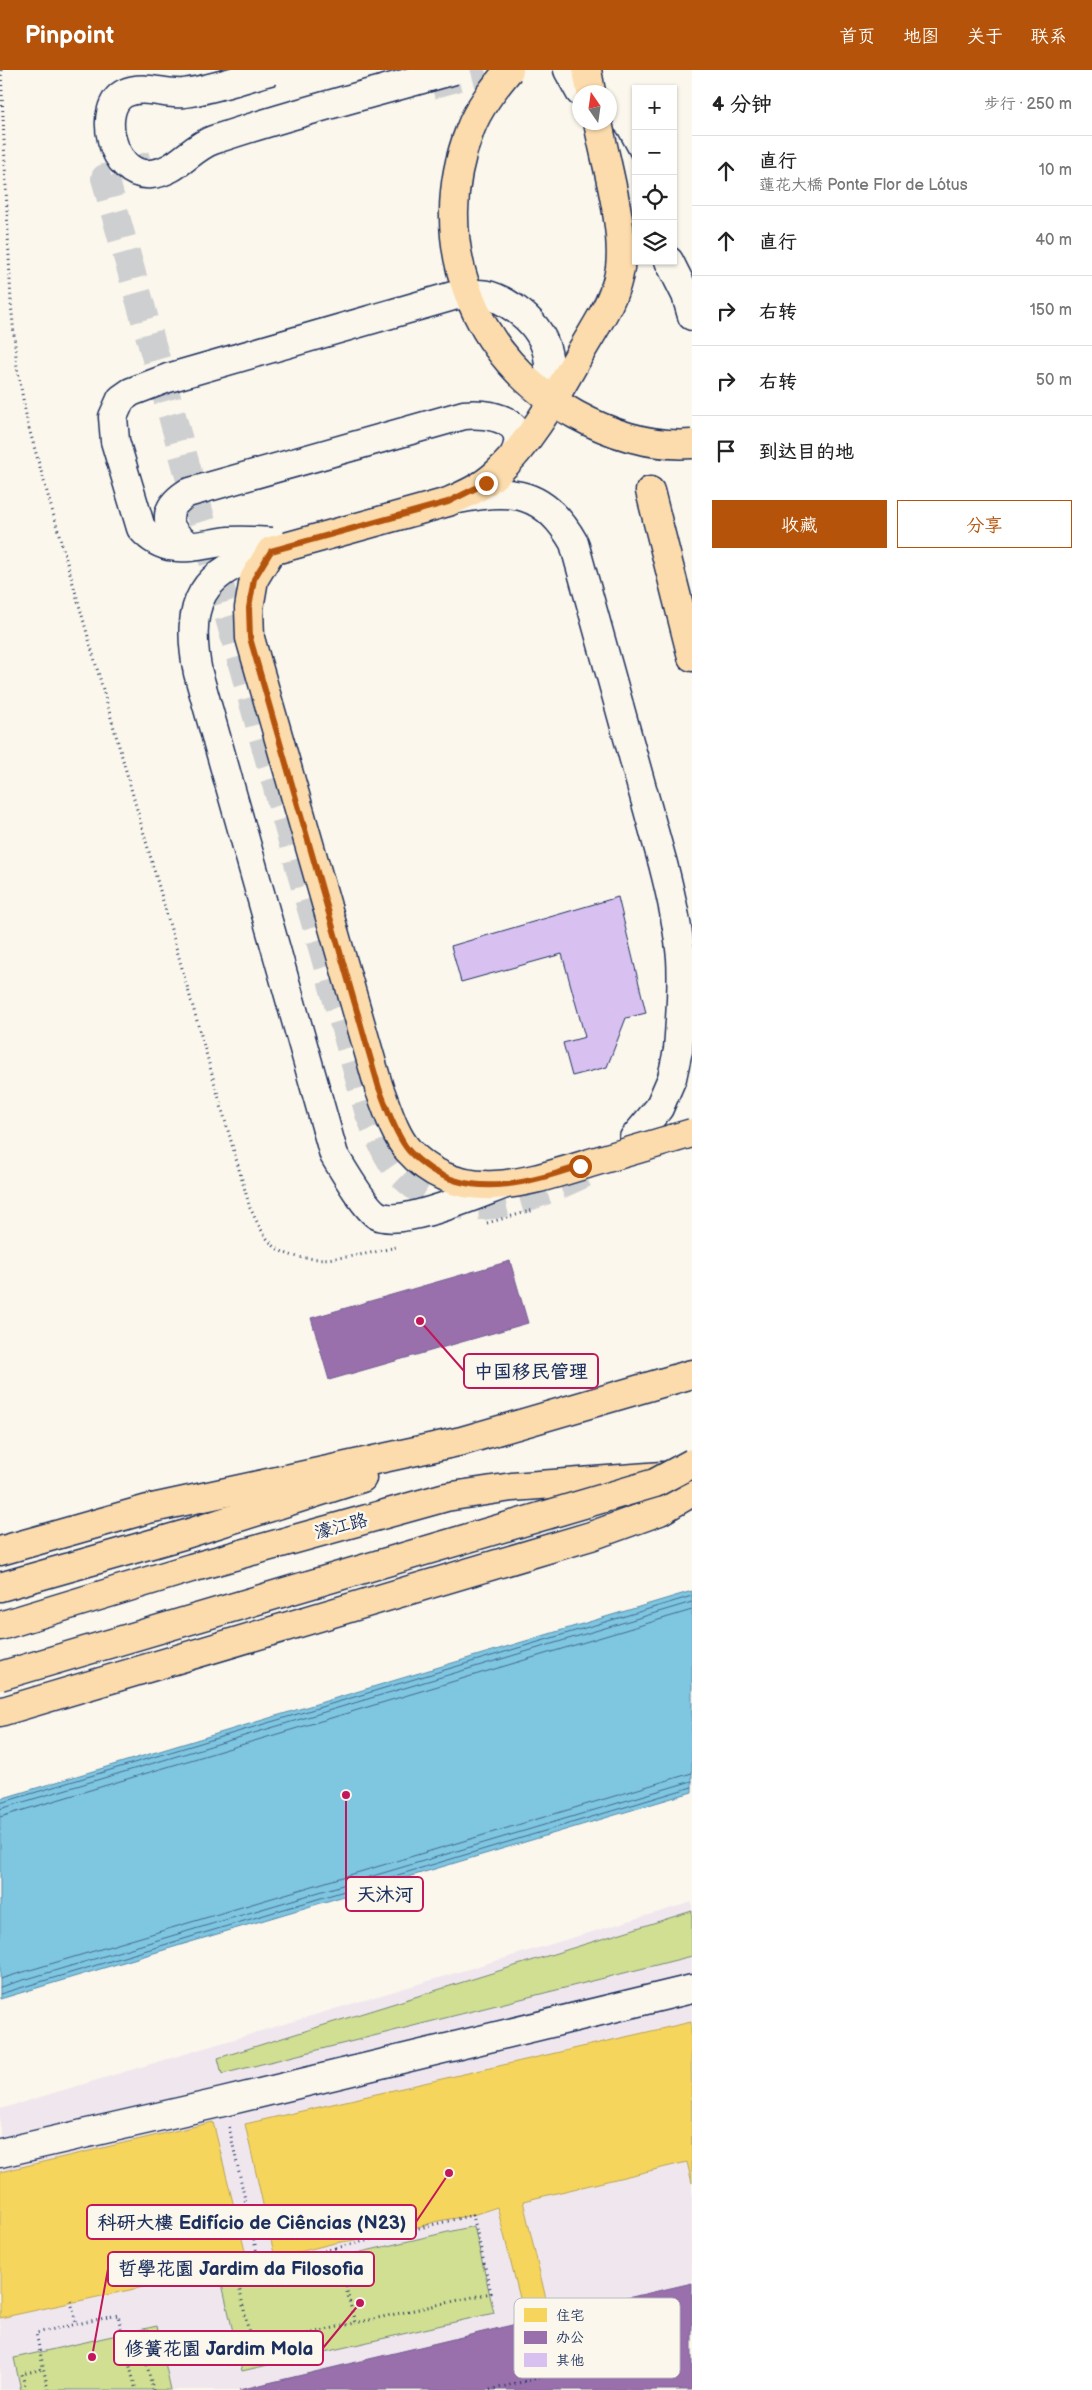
<!DOCTYPE html>
<html lang="zh">
<meta charset="utf-8">
<style>
body{margin:0;font-family:"Balsamiq Sans","LXGW WenKai TC",sans-serif;background:#f2f2f2;color:#222}
.controls{position:absolute;right:15px;top:15px;display:grid;overflow:hidden;border-radius:0px;box-shadow:0 1px 4px #0004}
.controls button{width:45px;height:45px;display:grid;place-items:center;padding:0;border:0;border-bottom:1px solid #e0e0e0;background:#fff;color:#222;font:25px sans-serif}
.compass{position:absolute;left:572px;top:15px;width:45px;height:45px;border-radius:50%;background:#fff;box-shadow:0 1px 4px #0004;rotate:347deg}
.stop{position:absolute;width:15px;height:15px;margin:-11px;border:4px solid #b45309;border-radius:50%;background:#fff}
.stop.end{background:#b45309;border-color:#fff;box-shadow:0 1px 5px #0008}
.list{margin:0;padding:0;list-style:none}
h2{display:flex;justify-content:space-between;align-items:center;height:65px;margin:0;padding:0 20px;font-size:21px}
h2 small{font-size:16px;font-weight:400;color:#767676}
.list li{display:grid;grid-template-columns:32px 1fr auto;gap:15px;align-items:center;box-sizing:border-box;height:70px;padding:0 20px;border-top:1px solid #e0e0e0}
.list b{display:block;font-size:19px;white-space:nowrap}
.list p{margin:0;font-size:16px;white-space:nowrap;color:#767676}
.list em{font-size:16px;font-style:normal;color:#767676}
.actions{display:flex;gap:10px;padding:15px 20px}
.actions a{flex:1;padding:11px 0;border:1px solid #b45309;border-radius:0px;text-align:center;font-size:18px;color:#b45309}
.actions .main{background:#b45309;color:#fff}
.icon{flex:none;width:28px;height:28px;fill:none;stroke:currentColor;stroke-width:2;stroke-linecap:round;stroke-linejoin:round}
.map{position:relative;flex:none;width:692px;height:2320px;overflow:hidden}
header{display:flex;align-items:center;gap:30px;box-sizing:border-box;height:70px;padding:0 25px;background:#b45309;color:#fff}
header strong{font-size:24px}
nav{display:flex;gap:28px;margin-inline-start:auto;font-size:18px}
main{display:flex}
aside{flex:1;background:#fff}
.map>svg:first-child{display:block}
.built{fill:#f0e7ee}
.green{fill:#d0df92;stroke:#768778}
.water{fill:#7fc6e0;stroke:#578aac}
.homes{fill:#f6d55c;stroke:#b4a35d}
.offices{fill:#9970ab;stroke:#735c94}
.lines{fill:none;stroke-linecap:round;stroke-linejoin:round}
.shore{stroke:#436b92;stroke-width:1}
.building{fill:#d8c1f1;stroke:#1b2f5e}
.minor-tunnel{stroke:#cecfd0;stroke-width:28;stroke-dasharray:28 14;stroke-linecap:butt}
.minor-casing{stroke:#1b2f5e;stroke-width:31}
.major-casing{stroke:#1b2f5e;stroke-width:31}
.path{stroke:#1b2f5e;stroke-width:3;stroke-dasharray:1 4;stroke-linecap:butt}
.minor{stroke:#fbf7ec;stroke-width:28}
.major{stroke:#fcdcac;stroke-width:28}
.minor-bridge-casing{stroke:#1b2f5e;stroke-width:31;stroke-linecap:butt}
.major-bridge-casing{stroke:#1b2f5e;stroke-width:31;stroke-linecap:butt}
.minor-bridge{stroke:#fbf7ec;stroke-width:28}
.major-bridge{stroke:#fcdcac;stroke-width:28}
.route{stroke:#b45309;stroke-width:6}
.labels{text-anchor:middle;stroke-width:5;stroke-linejoin:round;paint-order:stroke}
.street-label{font-size:18px;fill:#1b2f5e;stroke:#fbf7ec}
.key{fill:#fbf7ec;stroke:#b8bbc1;stroke-width:1}
.key-label{font-size:14px;fill:#1b2f5e}
.leader{fill:none;stroke:#c2185b;stroke-width:2}
.callout-dot{fill:#c2185b;stroke:#fbf7ec;stroke-width:2}
.callout{fill:#fbf7ec;stroke:#c2185b;stroke-width:2}
.callout-label{font-size:19px;text-anchor:middle;font-weight:bold;fill:#1b2f5e}
</style>
<header>
<strong>Pinpoint</strong>
<nav><a>首页</a><a>地图</a><a>关于</a><a>联系</a></nav>
</header>
<main>
<div class="map">
<svg width="692" height="2320" viewBox="0 0 692 2320">
<rect width="100%" height="100%" fill="#fbf7ec"/>
<filter id="ink" filterUnits="userSpaceOnUse"><feTurbulence type="fractalNoise" baseFrequency=".02" numOctaves="2"/><feDisplacementMap in="SourceGraphic" scale="10" xChannelSelector="R" yChannelSelector="G"/><feConvolveMatrix kernelMatrix="1 2 1 2 8 2 1 2 1" color-interpolation-filters="sRGB"/></filter>
<g filter="url(#ink)">
<path class="built" d="M692 1832V2320H0V2039Z"/>
<g class="green">
<path d="M692 1841V1886L222 2004 218 1988Z"/>
<path d="M474 2156 494 2243 242 2301 222 2214Z"/>
<path d="M157 2256 171 2320H21L14 2288Z"/>
</g>
<path class="water" d="M692 1521V1722L0 1929V1729Z"/>
<g class="homes">
<path d="M691 1952 692 2113 687 2092 523 2131 550 2246 526 2252 497 2137 473 2145 438 2151 394 2164 335 2173 275 2188 245 2054Z"/>
<path d="M213 2052 248 2193 227 2199 0 2248V2102Z"/>
</g>
<g class="offices">
<path d="M510 1191 528 1253 329 1310 311 1248Z"/>
<path d="M692 2213V2320H239L550 2246Z"/>
</g>
<g class="lines">
<g class="shore">
<path d="M0 1733 692 1526"/>
<path d="M0 1739 692 1532"/>
<path d="M0 1747 692 1540"/>
<path d="M0 1909 692 1703"/>
<path d="M0 1917 692 1711"/>
<path d="M0 1924 692 1717"/>
</g>
</g>
<path class="building" d="M618 827 646 943 626 948 607 997 572 1006 563 973 585 967 562 884 461 912 451 876Z"/>
<g class="lines">
<g class="minor-tunnel">
<path d="M431 15 485 0"/>
<path d="M152 95 105 108 369 1044C379 1066 387 1091 404 1107 459 1160 528 1130 586 1103"/>
</g>
<defs>
<g id="minor">
<path d="M568 0 580 22"/>
<path d="M606 72 636 128"/>
<path d="M669 191 686 225 692 246"/>
<path d="M634 1068 659 1038 672 1008 678 980"/>
<path d="M0 2083 223 2032 692 1919"/>
</g>
<g id="major">
<path d="M587 0 591 22"/>
<path d="M650 421 692 587"/>
<path d="M0 1481 148 1439 462 1371 692 1304"/>
<path d="M0 1517 183 1465 362 1408"/>
<path d="M0 1556 191 1498 446 1427 512 1417 662 1406"/>
<path d="M0 1642 591 1466 660 1441 692 1422"/>
</g>
</defs>
<use href="#minor" class="minor-casing"/>
<use href="#major" class="major-casing"/>
<g class="path">
<path d="M1 0 11 233 17 297 28 355 250 1138C257 1151 263 1167 275 1177 302 1199 364 1185 396 1177"/>
<path d="M487 1153 534 1140"/>
<path d="M229 2057 260 2197"/>
<path d="M336 2178 355 2253 252 2277 236 2203Z"/>
<path d="M336 2178 473 2145 491 2223 355 2253"/>
<path d="M71 2231 76 2254"/>
<path d="M126 2282 136 2320"/>
<path d="M146 2290 250 2265"/>
<path d="M26 2320 22 2304 43 2299"/>
<path d="M48 2320 36 2263 118 2245 126 2282 143 2278 153 2320"/>
<path d="M490 2320 654 2279 639 2225"/>
</g>
<use href="#minor" class="minor"/>
<use href="#major" class="major"/>
<defs>
<g id="minor-bridge">
<path d="M273 0C244 8 214 19 184 23 165 25 144 14 125 23 96 37 111 108 151 104 177 102 190 78 213 70 292 43 374 23 454 0"/>
<path d="M458 429C512 418 545 421 574 473L663 794C671 825 678 856 681 888 683 918 680 949 678 980"/>
<path d="M272 472C258 471 243 470 229 471 195 475 167 488 141 458L115 371 113 347 121 329 131 322 168 308 453 226C480 222 491 222 514 238 555 266 551 297 547 341"/>
<path d="M191 477C166 461 159 441 187 423L464 345C488 342 532 350 514 385"/>
<path d="M271 481C201 501 184 532 198 603L334 1085C342 1098 365 1138 377 1145 400 1158 478 1124 503 1115"/>
</g>
<g id="major-bridge">
<path d="M509 0C494 18 478 38 470 60 427 170 473 290 576 345 611 364 651 377 692 374"/>
<path d="M598 52C606 95 625 156 620 198 616 228 597 254 582 280 557 323 534 369 496 404 482 417 466 424 448 432L271 481 254 509 249 538 250 568 379 1018C387 1038 394 1064 408 1080 459 1137 528 1112 590 1093 624 1083 658 1073 692 1063"/>
<path d="M0 1606 655 1413 692 1393"/>
</g>
</defs>
<use href="#minor-bridge" class="minor-bridge-casing"/>
<use href="#major-bridge" class="major-bridge-casing"/>
<use href="#minor-bridge" class="minor-bridge"/>
<use href="#major-bridge" class="major-bridge"/>
</g>
</g>
<g class="lines" filter="url(#ink)">
<path class="route" d="M486 413 448 432 271 481 254 509 249 538 250 568 379 1018C387 1038 394 1060 406 1077 412 1086 421 1092 429 1098 475 1129 531 1112 580 1096"/>
</g>
<g class="labels">
<g class="street-label">
<text transform="translate(341 1456) rotate(-15)" y="6">濠江路</text>
</g>
</g>
<rect x="514" y="2228" width="166" height="80" rx="8" class="key"/>
<rect x="524" y="2238" width="23" height="14" fill="#f6d55c"/>
<rect x="524" y="2261" width="23" height="13" fill="#9970ab"/>
<rect x="524" y="2283" width="23" height="14" fill="#d8c1f1"/>
<g class="key-label">
<text x="556" y="2250">住宅</text>
<text x="556" y="2272">办公</text>
<text x="556" y="2295">其他</text>
</g>
<path class="leader" d="M420 1251L464 1301M346 1725L346 1824M449 2103L416 2152M92 2287L108 2199M360 2233L323 2278"/>
<g class="callout-dot">
<circle cx="420" cy="1251" r="5"/>
<circle cx="346" cy="1725" r="5"/>
<circle cx="449" cy="2103" r="5"/>
<circle cx="92" cy="2287" r="5"/>
<circle cx="360" cy="2233" r="5"/>
</g>
<g class="callout">
<rect x="464" y="1284" width="134" height="34" rx="5"/>
<rect x="346" y="1807" width="77" height="34" rx="5"/>
<rect x="87" y="2135" width="329" height="34" rx="5"/>
<rect x="108" y="2182" width="266" height="34" rx="5"/>
<rect x="114" y="2261" width="209" height="34" rx="5"/>
</g>
<g class="callout-label">
<text x="531" y="1308">中国移民管理</text>
<text x="385" y="1831">天沐河</text>
<text x="252" y="2159">科研大樓 Edifício de Ciências (N23)</text>
<text x="241" y="2205">哲學花園 Jardim da Filosofia</text>
<text x="219" y="2285">修簧花園 Jardim Mola</text>
</g>
</svg>
<div class="controls">
<button>+</button>
<button>−</button>
<button><svg class="icon" aria-label="locate" viewBox="0 0 24 24"><circle cx="12" cy="12" r="6"/><path d="M12 2v4M12 18v4M2 12h4M18 12h4"/></svg></button>
<button><svg class="icon" aria-label="layers" viewBox="0 0 24 24"><path d="M12 4l9 5-9 5-9-5zM3 14l9 5 9-5"/></svg></button>
</div>
<svg class="compass" viewBox="-18 -18 36 36"><path d="M0-13l5 13h-10z" fill="#e53935"/><path d="M0 13l5-13h-10z" fill="#767676"/></svg>
<div class="stop" style="left:580px;top:1096px"></div>
<div class="stop end" style="left:486px;top:413px"></div>
</div>
<aside>
<h2>4 分钟<small>步行 · 250 m</small></h2>
<ul class="list">
<li><svg class="icon" aria-label="ahead" viewBox="0 0 24 24"><path d="M12 20V5M6 11l6-6 6 6"/></svg><div><b>直行</b><p>蓮花大橋 Ponte Flor de Lótus</p></div><em>10 m</em></li>
<li><svg class="icon" aria-label="ahead" viewBox="0 0 24 24"><path d="M12 20V5M6 11l6-6 6 6"/></svg><div><b>直行</b></div><em>40 m</em></li>
<li><svg class="icon" aria-label="right" viewBox="0 0 24 24"><path d="M7 20v-9h11M14 6l5 5-5 5"/></svg><div><b>右转</b></div><em>150 m</em></li>
<li><svg class="icon" aria-label="right" viewBox="0 0 24 24"><path d="M7 20v-9h11M14 6l5 5-5 5"/></svg><div><b>右转</b></div><em>50 m</em></li>
<li><svg class="icon" aria-label="arrive" viewBox="0 0 24 24"><path d="M6 21V4h12l-3 4 3 4H6"/></svg><div><b>到达目的地</b></div></li>
</ul>
<div class="actions"><a class="main">收藏</a><a>分享</a></div>
</aside>
</main>
